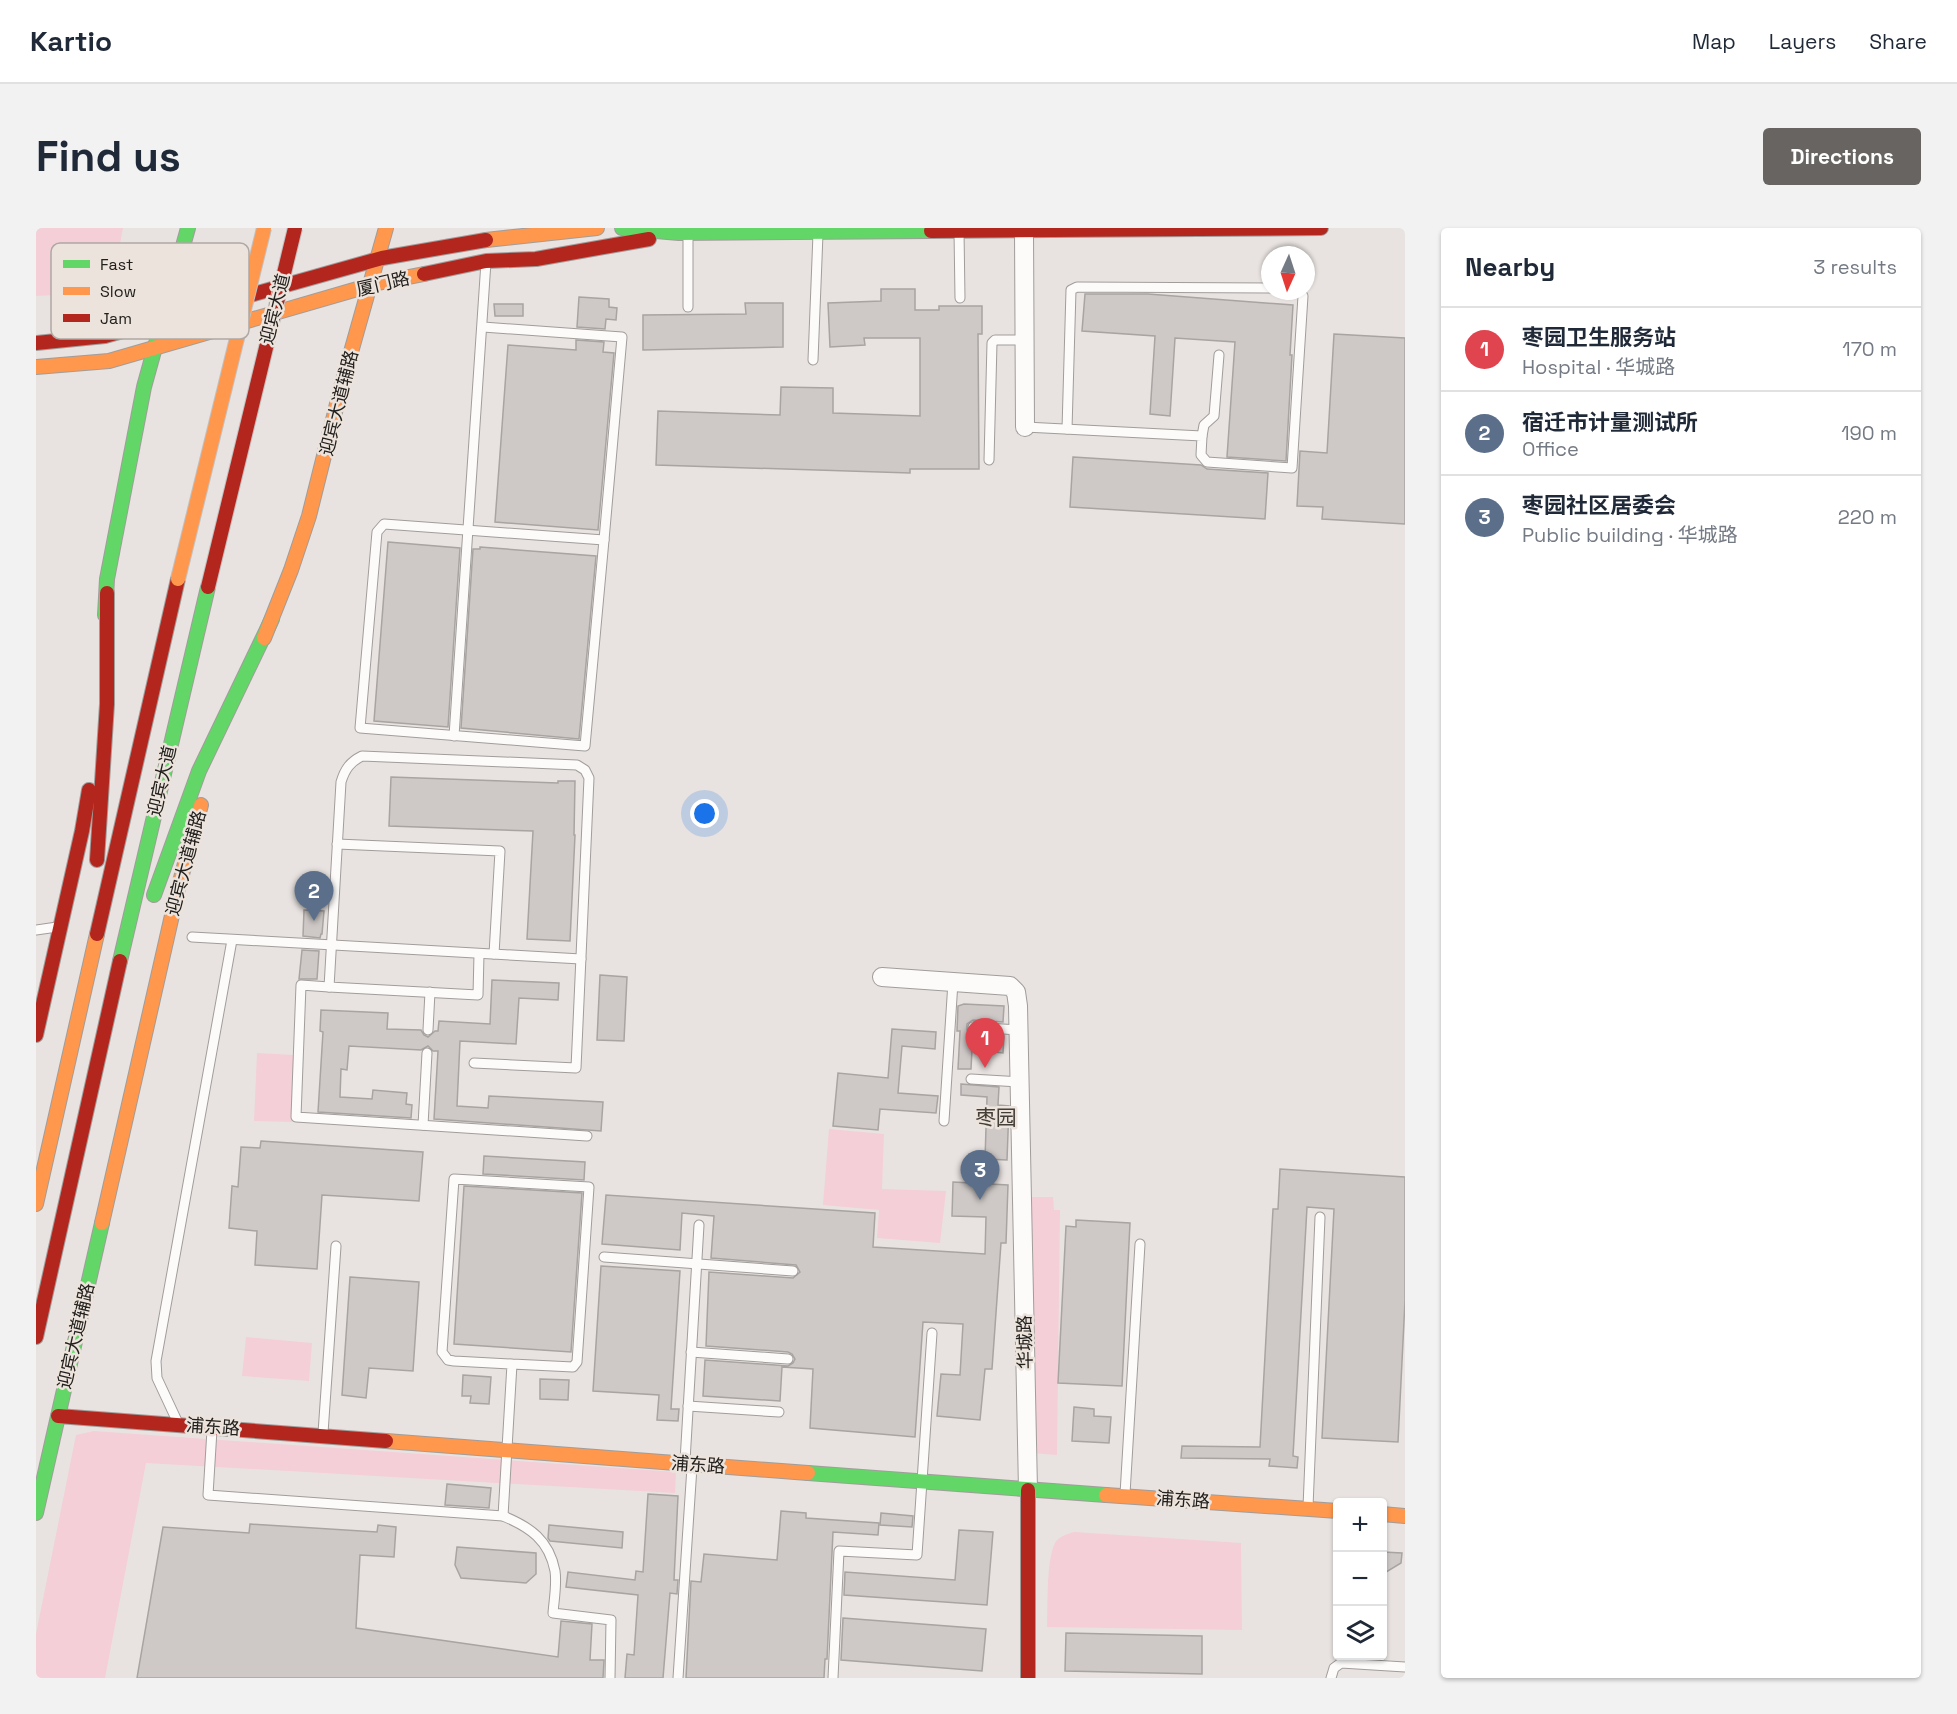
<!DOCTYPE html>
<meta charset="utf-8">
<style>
body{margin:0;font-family:"Space Grotesk","Noto Sans SC",sans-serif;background:#f2f2f3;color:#1f2937}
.controls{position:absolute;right:18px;bottom:18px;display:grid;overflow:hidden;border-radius:6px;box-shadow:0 2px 4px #0004}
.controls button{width:54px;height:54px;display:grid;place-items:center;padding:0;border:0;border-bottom:2px solid #e0e1e3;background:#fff;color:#1f2937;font:30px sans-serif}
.compass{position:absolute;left:1225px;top:18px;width:54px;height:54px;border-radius:50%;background:#fff;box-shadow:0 2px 4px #0004;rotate:183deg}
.you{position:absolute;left:669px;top:586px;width:21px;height:21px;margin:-15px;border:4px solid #fff;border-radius:50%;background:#1a73e8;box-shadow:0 0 0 9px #1a73e833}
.badge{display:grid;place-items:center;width:39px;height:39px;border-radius:50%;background:#676461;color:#fff;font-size:20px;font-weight:700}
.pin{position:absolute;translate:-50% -50px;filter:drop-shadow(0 2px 3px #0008)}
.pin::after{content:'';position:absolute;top:32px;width:21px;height:18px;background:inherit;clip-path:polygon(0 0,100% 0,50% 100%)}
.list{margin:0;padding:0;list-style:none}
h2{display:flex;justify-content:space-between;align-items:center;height:78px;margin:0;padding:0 24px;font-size:26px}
h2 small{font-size:20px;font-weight:400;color:#747a83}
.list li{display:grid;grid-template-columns:39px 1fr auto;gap:18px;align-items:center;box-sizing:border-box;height:84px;padding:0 24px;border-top:2px solid #e0e1e3}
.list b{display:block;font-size:22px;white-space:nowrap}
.list p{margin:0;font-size:20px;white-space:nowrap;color:#747a83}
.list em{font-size:20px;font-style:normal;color:#747a83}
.icon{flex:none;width:33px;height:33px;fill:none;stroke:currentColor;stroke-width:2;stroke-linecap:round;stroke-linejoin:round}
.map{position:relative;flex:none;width:1369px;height:1450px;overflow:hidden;border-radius:6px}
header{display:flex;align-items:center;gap:36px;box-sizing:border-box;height:84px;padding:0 30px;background:#fff;border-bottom:2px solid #e0e1e3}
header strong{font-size:28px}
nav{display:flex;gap:33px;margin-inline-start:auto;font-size:21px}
.intro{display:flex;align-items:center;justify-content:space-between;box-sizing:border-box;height:144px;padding:0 36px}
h1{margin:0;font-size:42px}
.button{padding:15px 27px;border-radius:6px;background:#676461;color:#fff;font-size:21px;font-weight:700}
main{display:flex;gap:36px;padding:0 36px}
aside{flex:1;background:#fff;border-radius:6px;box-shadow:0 2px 4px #0004}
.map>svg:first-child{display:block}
.green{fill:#f4cfd8}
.building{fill:#cec9c7;stroke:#a8a4a2;stroke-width:1.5}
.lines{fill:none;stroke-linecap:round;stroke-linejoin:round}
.lane-casing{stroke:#a09d9b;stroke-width:11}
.street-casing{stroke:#a09d9b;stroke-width:20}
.fast-casing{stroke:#a09d9b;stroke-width:16}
.slow-casing{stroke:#a09d9b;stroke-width:16}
.jam-casing{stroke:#a09d9b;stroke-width:16}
.lane{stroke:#fcfbfa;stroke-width:9}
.street{stroke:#fcfbfa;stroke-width:18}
.fast{stroke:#63d668;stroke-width:14}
.slow{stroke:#ff974d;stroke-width:14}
.jam{stroke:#b3261e;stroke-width:14}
.slow-bridge-casing{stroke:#c2c0be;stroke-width:16;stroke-linecap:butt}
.jam-bridge-casing{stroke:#c2c0be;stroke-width:16;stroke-linecap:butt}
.slow-bridge{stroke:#ff974d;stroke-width:14}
.jam-bridge{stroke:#b3261e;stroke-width:14}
.labels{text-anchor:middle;stroke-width:5;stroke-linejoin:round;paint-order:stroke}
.street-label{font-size:18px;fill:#22201d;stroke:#ebe3dc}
.quarter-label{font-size:21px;fill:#443e38;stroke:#ebe3dc}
.key{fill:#ebe3dc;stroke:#afa8a3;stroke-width:1.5}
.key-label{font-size:16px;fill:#22201d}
</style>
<header>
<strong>Kartio</strong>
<nav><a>Map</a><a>Layers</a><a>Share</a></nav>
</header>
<div class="intro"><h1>Find us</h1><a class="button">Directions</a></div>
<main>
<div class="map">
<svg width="1369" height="1450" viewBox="0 0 1369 1450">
<rect width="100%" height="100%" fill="#e8e3e0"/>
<g class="green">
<path d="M0 0H87C81 29 85 40 57 55L55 65 0 68Z"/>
<path d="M221 825 258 827 256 894 218 893Z"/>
<path d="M793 901 848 906 846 961 910 963 904 1015 841 1010 843 982 787 977Z"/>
<path d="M993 969H1017L1018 982H1024L1021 1227 995 1225Z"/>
<path d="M210 1109 276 1115 273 1153 206 1148Z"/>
<path d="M58 1203 640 1244 639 1265 110 1235 69 1450H0V1406L40 1207Z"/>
<path d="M1038 1304 1205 1315 1206 1402 1011 1399C1012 1379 1010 1332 1019 1315 1022 1309 1031 1306 1038 1304Z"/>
</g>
<g class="building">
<path d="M845 61H879V82H903V78H946V106H942L943 241H874V245L620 237 622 183 744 187 745 159 797 160V185L884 188V110H828L829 117 794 119 792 75 845 73Z"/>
<path d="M1049 66H1112L1257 77 1254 127H1256L1250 233 1191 229 1199 114 1139 110 1134 188 1114 186 1119 108 1046 103Z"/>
<path d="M543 69 573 71V79L581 80 580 92 570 91 569 101 541 99Z"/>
<path d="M709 75H747V119L607 122V87L710 86Z"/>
<path d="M458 76H487V88H459Z"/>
<path d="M1298 106 1369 110V296L1286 291 1287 279 1261 278 1264 223 1291 225Z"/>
<path d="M540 112 568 114 567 124 578 125 562 302 459 294 472 117 540 122Z"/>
<path d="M1037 229 1165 237 1171 241 1232 245 1229 291 1034 279Z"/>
<path d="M352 314 424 320 412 499 338 493Z"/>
<path d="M444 319 560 328 543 511 425 500 437 321H444Z"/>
<path d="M355 549 522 555V553H539L538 607H539L534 713 491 711 497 603 353 598Z"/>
<path d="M268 682 288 683 286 706H285L284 710 267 708Z"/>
<path d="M266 722 283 723 281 751H263Z"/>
<path d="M564 747 591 749 588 813 561 812Z"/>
<path d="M456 752 523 755 522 772 483 770 480 816 424 813 421 878 452 880 453 868 567 874 565 903 398 891 402 823H397L392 818 385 822 313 818 311 842 305 841 304 869 336 871 337 862 371 865 370 876 376 877 375 890 282 884 287 804 284 803 285 782 352 785 351 801 385 802 388 807 392 809 399 803H402L403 793 454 796Z"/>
<path d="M928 776 968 778 967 794 937 792 931 796V802L936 806 968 808 967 825 936 822 935 841H922L924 803H921L922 778Z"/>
<path d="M856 801 900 804 899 821 866 818 862 865 902 868 900 885 844 881 842 902 797 898 802 845 852 850Z"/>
<path d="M925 856 963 859 962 877 973 878 971 932 949 931 951 869 925 867Z"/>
<path d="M225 913 387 924 383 973 286 967 281 1041 219 1037 221 1003 193 1000 196 958 202 959 205 919 224 920Z"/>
<path d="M448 928 549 934 548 952 447 946Z"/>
<path d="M1244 941 1369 949V1073L1362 1214 1286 1210 1298 981 1271 979 1257 1228 1262 1229 1261 1240 1233 1238 1234 1231 1145 1230 1146 1218 1224 1219 1237 981H1242Z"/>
<path d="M917 954 972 957 970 1015H965L956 1141H949L944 1192 901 1188 905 1146 924 1147 927 1096 887 1094 879 1209 774 1200 777 1141 746 1139 744 1173 667 1168 669 1132 752 1138 757 1135 759 1131 756 1126 752 1124 670 1118 673 1044 757 1050 764 1044 760 1037 675 1030 678 988 646 985 644 1022 566 1016 570 967 839 985 837 1019 949 1026 950 989 916 988Z"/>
<path d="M428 958 546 965 535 1124 418 1116Z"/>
<path d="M1040 992 1094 995 1086 1158 1022 1155 1030 998 1040 999Z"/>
<path d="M565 1038 644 1043 635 1181H643L642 1193 621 1192 623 1167 557 1163Z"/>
<path d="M314 1049 383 1054 377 1143 333 1140 330 1170 306 1167Z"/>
<path d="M427 1147 455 1149 453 1176 434 1175 435 1168H426Z"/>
<path d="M504 1151 533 1152 532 1172 504 1171Z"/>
<path d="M1038 1179 1058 1181V1188L1075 1189 1073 1215 1036 1213Z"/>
<path d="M411 1256 455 1260 453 1280 409 1277Z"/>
<path d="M612 1266 642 1268 638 1352H642L641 1366 634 1365 627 1450H589L591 1426 598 1427 602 1367 530 1359 532 1344 599 1352 600 1343 607 1344Z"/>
<path d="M745 1283 770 1285V1290L843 1295 842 1307 797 1304 791 1431H789L788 1450H650L655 1353 665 1354 668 1326 741 1332Z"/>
<path d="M845 1285 877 1288 876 1299 844 1297Z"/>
<path d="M214 1296 341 1304 342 1297 360 1299 358 1329 324 1327 320 1400 522 1429 525 1393 556 1396 554 1432H568L567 1450H101L127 1299 213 1305Z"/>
<path d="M513 1297 587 1304 586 1320 514 1313 512 1310Z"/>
<path d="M923 1302 957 1304 951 1377 808 1367 809 1344 919 1352Z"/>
<path d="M421 1319 500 1325V1346L490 1355 425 1350 419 1337Z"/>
<path d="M1347 1324 1366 1325 1365 1335 1347 1346Z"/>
<path d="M807 1390 950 1401 946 1443 805 1432Z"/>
<path d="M1030 1405 1166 1408V1446L1029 1443Z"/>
</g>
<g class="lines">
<defs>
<g id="lane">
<path d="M923 3 924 70"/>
<path d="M652 8V79"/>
<path d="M447 99 586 109 568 312"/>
<path d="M777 132 782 6"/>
<path d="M989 199 1166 208 1165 227 1171 234 1256 240 1267 68 1264 63"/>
<path d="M1031 201 1035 62 1041 59 1234 60"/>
<path d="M1166 208 1168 197 1178 188 1183 127"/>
<path d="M953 232 956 115 959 112H989"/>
<path d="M348 296 568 312 549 518 324 500 341 304Z"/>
<path d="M418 508 450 34"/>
<path d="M301 616 464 623 458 726"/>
<path d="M0 702 21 699"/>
<path d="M156 709 545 731"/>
<path d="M293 759 265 757 260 889 551 908"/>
<path d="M937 799 983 802"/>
<path d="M392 802 394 764"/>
<path d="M438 835 540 840 553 550 549 542 541 537 326 528C314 534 309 541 305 554L293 759 442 767 443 726"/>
<path d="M935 851 984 854"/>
<path d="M908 893 917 754"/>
<path d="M387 897 391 825"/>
<path d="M568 1029 757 1043"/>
<path d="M655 1124 752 1131"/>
<path d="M652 1178 743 1184"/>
<path d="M142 1195 121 1150 120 1133 196 712"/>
<path d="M176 1202 172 1267 467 1288C494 1299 513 1312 519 1343 521 1356 518 1372 517 1385L575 1392 574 1450"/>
<path d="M287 1205 300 1018"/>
<path d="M649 1233 663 997"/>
<path d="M1089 1266 1104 1016"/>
<path d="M1272 1279 1284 989"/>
<path d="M467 1288 476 1136 418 1133 412 1132 406 1124 418 951 553 959 541 1134 537 1139 476 1136"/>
<path d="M642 1450 656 1239"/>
<path d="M797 1450 803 1323 881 1327 896 1105"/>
<path d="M1295 1450 1298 1440 1305 1435 1369 1439"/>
</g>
<g id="street">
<path d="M988 3 989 199"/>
<path d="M846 749 974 758 980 764 982 778 992 1262"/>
</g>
<g id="fast">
<path d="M586 0 643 5 895 3"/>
<path d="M69 387 71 351 108 159 152 0"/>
<path d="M118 667 163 543 236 391"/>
<path d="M84 733 172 359"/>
<path d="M772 1245 1070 1267"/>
<path d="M0 1285 66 995"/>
</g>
<g id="slow">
<path d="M450 12 561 0"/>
<path d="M0 139 73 133 342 55 388 46"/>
<path d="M228 410 255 342 273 288 306 156 350 0"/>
<path d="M0 976 61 706"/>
<path d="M66 995 142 661 165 577"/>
<path d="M350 1213 772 1245"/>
<path d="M1070 1267 1302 1283"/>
<path d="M1346 1286 1369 1288"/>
</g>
<g id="jam">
<path d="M895 3 1285 0"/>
<path d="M388 46 450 33 500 31 613 11"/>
<path d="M0 115 69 108 346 30 450 12"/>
<path d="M61 632 71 476V365"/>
<path d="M61 706 142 351"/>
<path d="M0 807 46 603 53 562"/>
<path d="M0 1109 84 733"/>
<path d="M22 1188 350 1213"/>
<path d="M992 1262V1450"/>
</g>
</defs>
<use href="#lane" class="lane-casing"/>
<use href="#street" class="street-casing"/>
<use href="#fast" class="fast-casing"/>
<use href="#slow" class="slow-casing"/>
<use href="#jam" class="jam-casing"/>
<use href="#lane" class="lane"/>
<use href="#street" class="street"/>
<use href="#fast" class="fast"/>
<use href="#slow" class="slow"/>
<use href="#jam" class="jam"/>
<defs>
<path id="slow-bridge" d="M142 351 228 0"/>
<path id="jam-bridge" d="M172 359 259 0"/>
</defs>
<use href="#slow-bridge" class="slow-bridge-casing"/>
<use href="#jam-bridge" class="jam-bridge-casing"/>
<use href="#slow-bridge" class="slow-bridge"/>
<use href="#jam-bridge" class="jam-bridge"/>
</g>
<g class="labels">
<g class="street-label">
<text transform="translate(347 56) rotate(-13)" y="6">厦门路</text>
<text transform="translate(239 81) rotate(-76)" y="6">迎宾大道</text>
<text transform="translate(303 175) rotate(-76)" y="6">迎宾大道辅路</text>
<text transform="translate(126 553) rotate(-77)" y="6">迎宾大道</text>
<text transform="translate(150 635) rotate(-75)" y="6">迎宾大道辅路</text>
<text transform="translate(40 1108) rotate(-77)" y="6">迎宾大道辅路</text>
<text transform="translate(989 1114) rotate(-91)" y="6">华城路</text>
<text transform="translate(177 1199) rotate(4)" y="6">浦东路</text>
<text transform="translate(662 1237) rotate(4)" y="6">浦东路</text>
<text transform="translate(1147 1272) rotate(4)" y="6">浦东路</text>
</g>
<g class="quarter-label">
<text x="960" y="897">枣园</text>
</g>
</g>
<rect x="15" y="15" width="198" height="96" rx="9" class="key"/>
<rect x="27" y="32" width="27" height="8" fill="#63d668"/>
<rect x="27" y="59" width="27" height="8" fill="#ff974d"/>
<rect x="27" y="86" width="27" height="8" fill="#b3261e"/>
<g class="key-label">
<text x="64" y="42">Fast</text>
<text x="64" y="69">Slow</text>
<text x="64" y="96">Jam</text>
</g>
</svg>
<div class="controls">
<button>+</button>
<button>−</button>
<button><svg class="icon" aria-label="layers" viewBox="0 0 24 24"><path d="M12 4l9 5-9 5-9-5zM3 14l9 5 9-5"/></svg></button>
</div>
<svg class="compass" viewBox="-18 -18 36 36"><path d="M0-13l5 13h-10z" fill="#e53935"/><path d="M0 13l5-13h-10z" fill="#747a83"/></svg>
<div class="you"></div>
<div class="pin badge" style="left:949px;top:840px;background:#e0444e">1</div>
<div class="pin badge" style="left:278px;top:693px;background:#5c6f8a">2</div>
<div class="pin badge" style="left:944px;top:972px;background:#5c6f8a">3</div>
</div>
<aside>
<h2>Nearby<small>3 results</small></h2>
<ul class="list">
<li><span class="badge" style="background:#e0444e">1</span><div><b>枣园卫生服务站</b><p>Hospital · 华城路</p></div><em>170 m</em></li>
<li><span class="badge" style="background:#5c6f8a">2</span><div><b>宿迁市计量测试所</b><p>Office</p></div><em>190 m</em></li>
<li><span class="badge" style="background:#5c6f8a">3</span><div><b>枣园社区居委会</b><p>Public building · 华城路</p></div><em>220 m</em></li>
</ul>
</aside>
</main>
